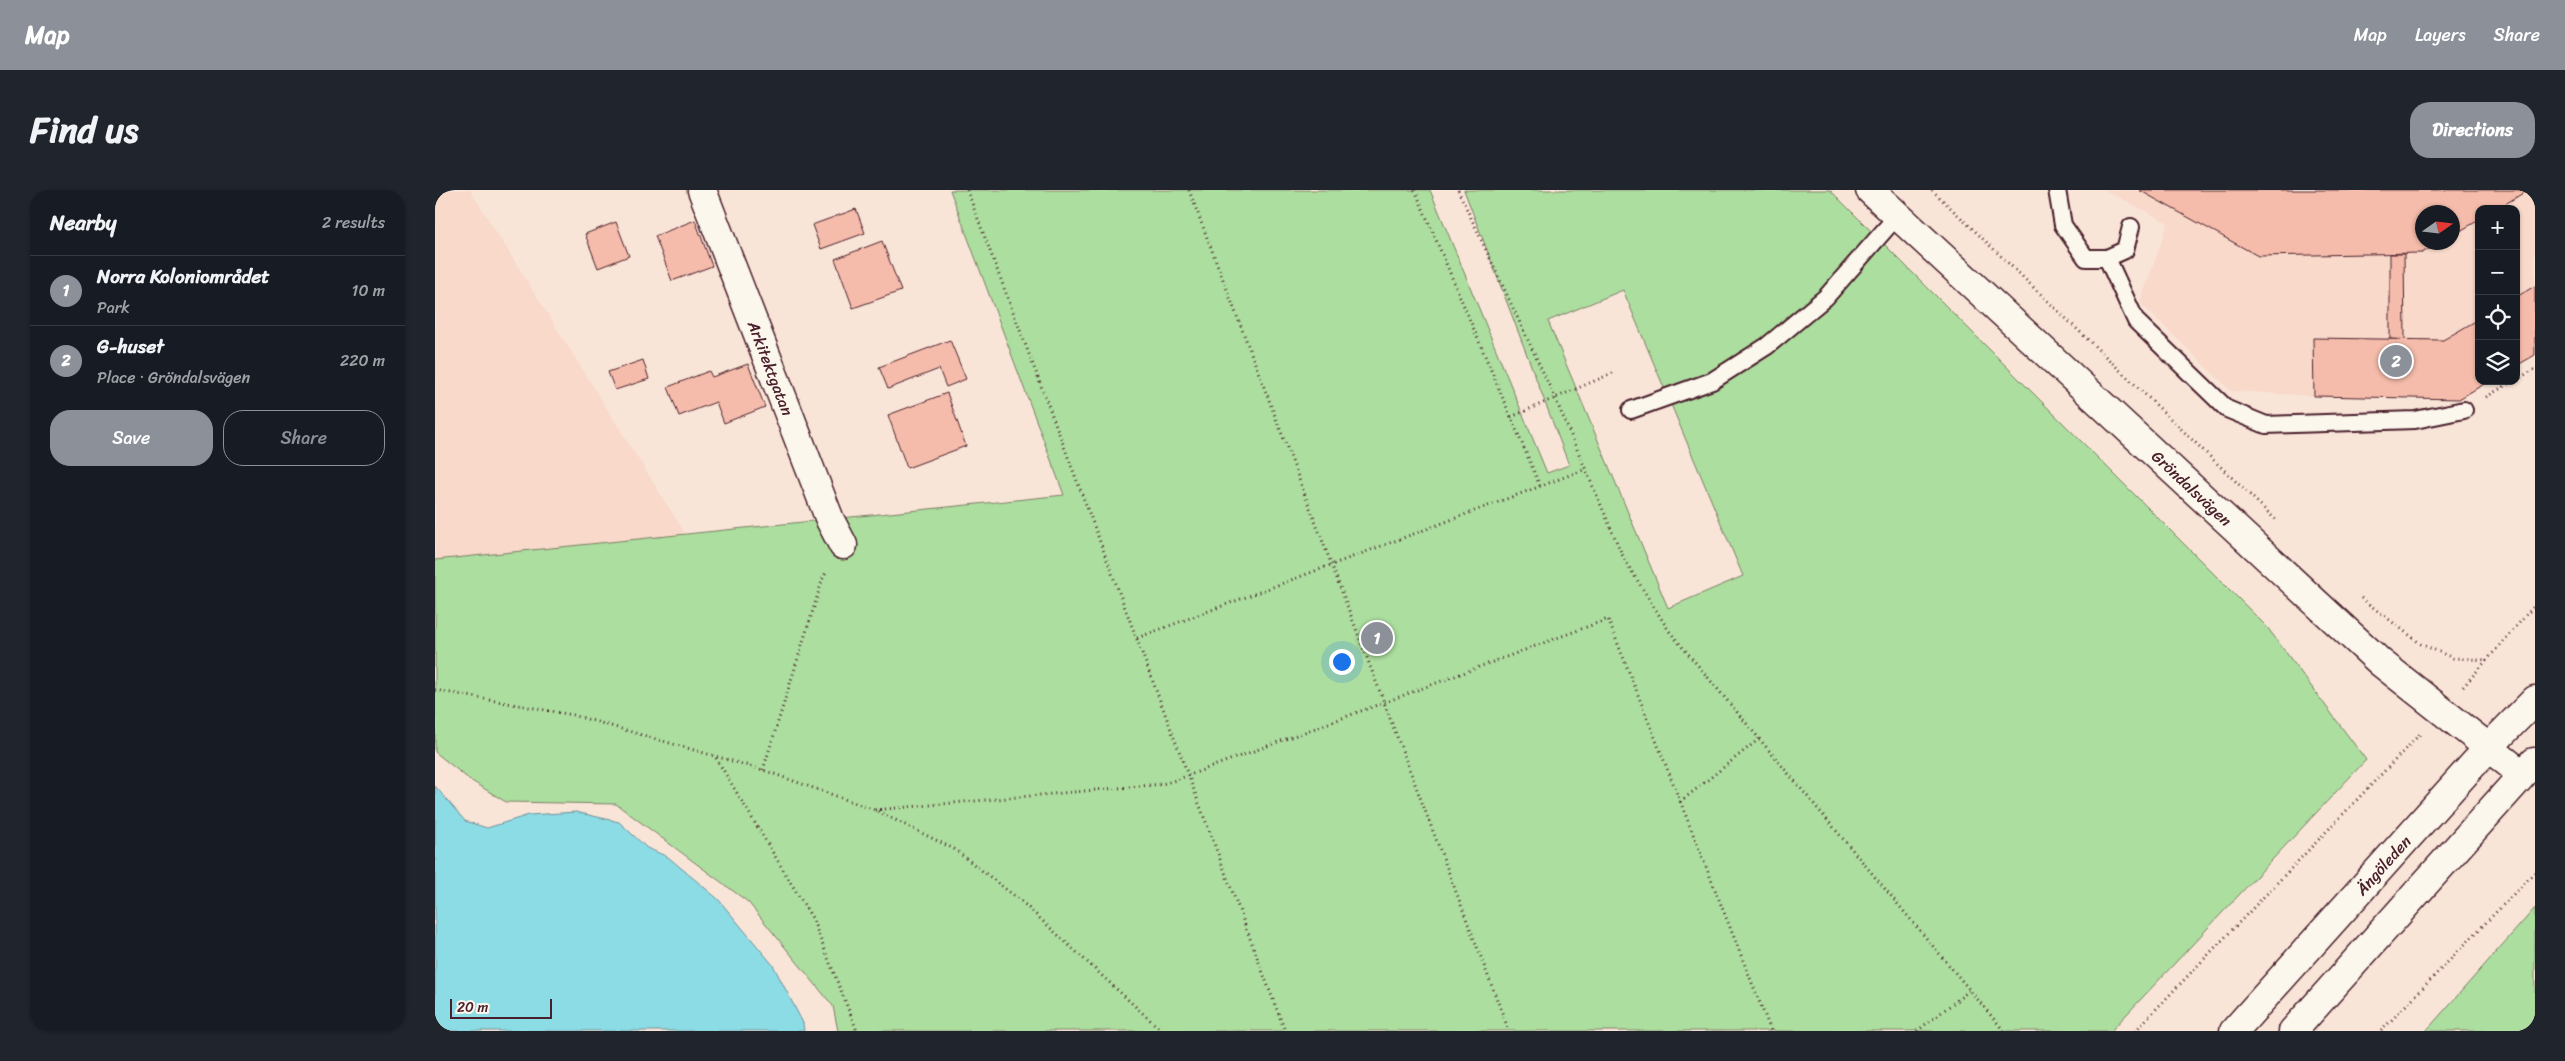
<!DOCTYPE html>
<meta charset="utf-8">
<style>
body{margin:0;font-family:Sriracha,sans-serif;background:#20242c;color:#f1f3f6}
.controls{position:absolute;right:15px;top:15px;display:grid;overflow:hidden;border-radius:10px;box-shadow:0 1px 4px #0004}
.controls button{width:45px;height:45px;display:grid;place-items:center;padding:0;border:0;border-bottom:1px solid #363941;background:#171b24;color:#f1f3f6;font:25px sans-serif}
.compass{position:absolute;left:1980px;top:15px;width:45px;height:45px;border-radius:50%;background:#171b24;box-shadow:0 1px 4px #0004;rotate:76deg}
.scale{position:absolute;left:15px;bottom:12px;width:102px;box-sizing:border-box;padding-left:5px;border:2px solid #4a1f2b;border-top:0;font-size:14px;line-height:18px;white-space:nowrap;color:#4a1f2b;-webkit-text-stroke:4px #fbf7ec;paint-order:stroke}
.you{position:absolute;left:906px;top:471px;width:18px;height:18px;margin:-12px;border:4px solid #fff;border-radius:50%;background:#1a73e8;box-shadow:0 0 0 8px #1a73e833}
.badge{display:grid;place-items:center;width:32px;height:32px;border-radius:50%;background:#8c9099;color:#fff;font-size:16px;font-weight:700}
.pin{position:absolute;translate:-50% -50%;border:2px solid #fff;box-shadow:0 1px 5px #0006}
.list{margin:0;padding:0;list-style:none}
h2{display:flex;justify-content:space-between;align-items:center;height:65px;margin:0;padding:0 20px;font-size:21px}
h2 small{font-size:16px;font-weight:400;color:#9ea1a6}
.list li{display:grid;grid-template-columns:32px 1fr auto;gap:15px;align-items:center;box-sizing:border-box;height:70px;padding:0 20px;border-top:1px solid #363941}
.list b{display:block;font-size:19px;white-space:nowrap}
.list p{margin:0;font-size:16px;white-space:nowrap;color:#9ea1a6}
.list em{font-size:16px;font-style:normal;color:#9ea1a6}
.actions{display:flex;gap:10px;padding:15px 20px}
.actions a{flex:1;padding:11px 0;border:1px solid #8c9099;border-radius:20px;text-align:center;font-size:18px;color:#8c9099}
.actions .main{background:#8c9099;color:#fff}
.icon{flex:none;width:28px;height:28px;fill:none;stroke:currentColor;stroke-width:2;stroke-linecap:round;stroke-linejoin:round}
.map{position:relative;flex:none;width:2100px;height:841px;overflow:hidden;border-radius:20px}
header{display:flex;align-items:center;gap:30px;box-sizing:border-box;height:70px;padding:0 25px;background:#8c9099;color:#fff}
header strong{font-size:24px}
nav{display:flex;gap:28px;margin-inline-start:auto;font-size:18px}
.intro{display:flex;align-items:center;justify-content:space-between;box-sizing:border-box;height:120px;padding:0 30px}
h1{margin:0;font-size:35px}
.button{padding:12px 22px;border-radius:20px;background:#8c9099;color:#fff;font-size:18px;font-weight:700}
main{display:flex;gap:30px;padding:0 30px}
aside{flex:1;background:#171b24;border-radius:20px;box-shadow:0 1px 4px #0004}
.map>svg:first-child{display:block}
.built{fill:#f8d9ca;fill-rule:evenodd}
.green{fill:#acde9f;stroke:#7b7e65;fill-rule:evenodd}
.water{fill:#8bdce4;stroke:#71909a}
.building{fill:#f5bcab;stroke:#4a1f2b}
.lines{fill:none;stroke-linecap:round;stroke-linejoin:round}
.lane-casing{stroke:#4a1f2b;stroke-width:20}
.street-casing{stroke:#4a1f2b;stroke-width:31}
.secondary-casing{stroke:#4a1f2b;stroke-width:31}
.path{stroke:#4a1f2b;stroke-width:3;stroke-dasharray:1 4;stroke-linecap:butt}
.lane{stroke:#fbf7ec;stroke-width:16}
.street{stroke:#fbf7ec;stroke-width:28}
.secondary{stroke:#fbf7ec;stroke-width:28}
.labels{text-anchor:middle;stroke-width:5;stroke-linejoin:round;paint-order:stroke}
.street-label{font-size:16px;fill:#4a1f2b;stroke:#fbf7ec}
</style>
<header>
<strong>Map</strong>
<nav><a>Map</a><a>Layers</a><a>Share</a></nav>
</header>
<div class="intro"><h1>Find us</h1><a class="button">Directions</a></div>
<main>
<aside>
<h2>Nearby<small>2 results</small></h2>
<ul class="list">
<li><span class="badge">1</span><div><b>Norra Koloniområdet</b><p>Park</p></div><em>10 m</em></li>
<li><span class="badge">2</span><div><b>G-huset</b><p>Place · Gröndalsvägen</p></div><em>220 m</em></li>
</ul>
<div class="actions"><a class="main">Save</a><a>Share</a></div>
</aside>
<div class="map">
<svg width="2100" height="841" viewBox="0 0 2100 841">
<rect width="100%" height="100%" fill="#f9e5d8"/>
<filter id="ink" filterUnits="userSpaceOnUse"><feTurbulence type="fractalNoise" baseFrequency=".02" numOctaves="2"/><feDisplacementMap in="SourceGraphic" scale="10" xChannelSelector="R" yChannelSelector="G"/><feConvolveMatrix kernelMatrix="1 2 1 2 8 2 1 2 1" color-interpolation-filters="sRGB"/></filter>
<g filter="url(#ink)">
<g class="built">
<path d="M0 0H35L251 345 0 370Z"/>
<path d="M1670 0H2100V96L2081 107V19H2044V129L2008 150 1878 148 1879 206 1796 201 1705 113 1733 33ZM1988 22H2018V52H1988Z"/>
</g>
<g class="green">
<path d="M515 0H995L1112 283 1134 275 1029 0H1395L1832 437 1931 570 1676 841H403L398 816 313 712 181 614 71 612 35 590 0 562V370L629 305ZM1188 100 1308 386 1233 418 1113 131Z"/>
<path d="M2100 718V841H1991Z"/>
</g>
<path class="water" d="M0 596 30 631 52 638 94 625 141 622 184 632 212 658 233 667 283 709 338 775 368 833 369 841H0Z"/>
<g class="building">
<path d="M1704 0H2093L2062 19H2044V30L2018 45V22H1988V52H2006L1987 63 1823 66Z"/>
<path d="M421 19 430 43 386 59 377 35Z"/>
<path d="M260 30 277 76 237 91 220 46Z"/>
<path d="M181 32 194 66 163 78 150 44Z"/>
<path d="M447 51 466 101 418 118 400 69Z"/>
<path d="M1955 64H1969L1970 150 1955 149Z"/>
<path d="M2100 96V165L2081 176V107Z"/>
<path d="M2044 129V191H2054L2024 209 1879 206 1878 148 2008 150Z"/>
<path d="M515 150 531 189 511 197 504 179 453 199 444 177Z"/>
<path d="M208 170 214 189 180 200 173 182Z"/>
<path d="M313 174 330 217 289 233 281 212 244 226 233 197 274 181 277 187Z"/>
<path d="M512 203 531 256 472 278 453 225Z"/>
</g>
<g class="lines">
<defs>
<g id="lane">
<path d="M1622 0 1628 35 1651 68H1672L1690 60 1696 37"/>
<path d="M1672 68 1701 131 1792 219 1831 235 1980 230 2029 220"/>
<path d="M1196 220 1277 191 1332 156 1391 107 1462 26"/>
</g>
<path id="street" d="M267 0 395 330 408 355"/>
<g id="secondary">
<path d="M1435 0 1945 472 2087 584"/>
<path d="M1799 841 2053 558 2100 510"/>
<path d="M1858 841 2099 572"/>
</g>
</defs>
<use href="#lane" class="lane-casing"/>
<use href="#street" class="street-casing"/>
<use href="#secondary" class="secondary-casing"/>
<g class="path">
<path d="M532 0 850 841"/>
<path d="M754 0 1074 841"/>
<path d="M980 0 1105 296"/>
<path d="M1023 0 1120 208 1189 369 1234 441 1569 841"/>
<path d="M1497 0 1842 331"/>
<path d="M2081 190 2100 179"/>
<path d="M2051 207 2078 191"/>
<path d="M1076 227 1180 182"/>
<path d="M1926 408 1986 454 2018 468 2052 470"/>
<path d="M702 448 1151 279"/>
<path d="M2028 497 2100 415"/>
<path d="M0 500 138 525 328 580 440 620 519 659 586 711 727 841"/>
<path d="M281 568 377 728 422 841"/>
<path d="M328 580 388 388 392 381"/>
<path d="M1245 612 1324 549"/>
<path d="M440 620 727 594 741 590 1173 429 1336 841"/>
<path d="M1482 841 1534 801"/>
<path d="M1700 841 1985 544"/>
<path d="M1946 841 2100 682"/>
</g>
<use href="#lane" class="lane"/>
<use href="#street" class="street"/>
<use href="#secondary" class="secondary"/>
</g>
</g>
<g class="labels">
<g class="street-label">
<text transform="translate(336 178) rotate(69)" y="6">Arkitektgatan</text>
<text transform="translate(1757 298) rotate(43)" y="6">Gröndalsvägen</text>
<text transform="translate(1948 675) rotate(-48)" y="6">Ängöleden</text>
</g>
</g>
</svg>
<div class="controls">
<button>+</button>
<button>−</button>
<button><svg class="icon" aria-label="locate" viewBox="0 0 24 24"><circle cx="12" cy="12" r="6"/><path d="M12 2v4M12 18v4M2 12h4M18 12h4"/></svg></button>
<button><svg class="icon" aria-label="layers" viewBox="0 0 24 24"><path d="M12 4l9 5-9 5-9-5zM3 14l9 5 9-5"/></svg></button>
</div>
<svg class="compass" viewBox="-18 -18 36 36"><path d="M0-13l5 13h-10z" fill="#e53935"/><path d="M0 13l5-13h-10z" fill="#9ea1a6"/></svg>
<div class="scale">20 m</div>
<div class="you"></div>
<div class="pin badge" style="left:942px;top:448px">1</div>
<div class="pin badge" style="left:1961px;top:171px">2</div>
</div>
</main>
